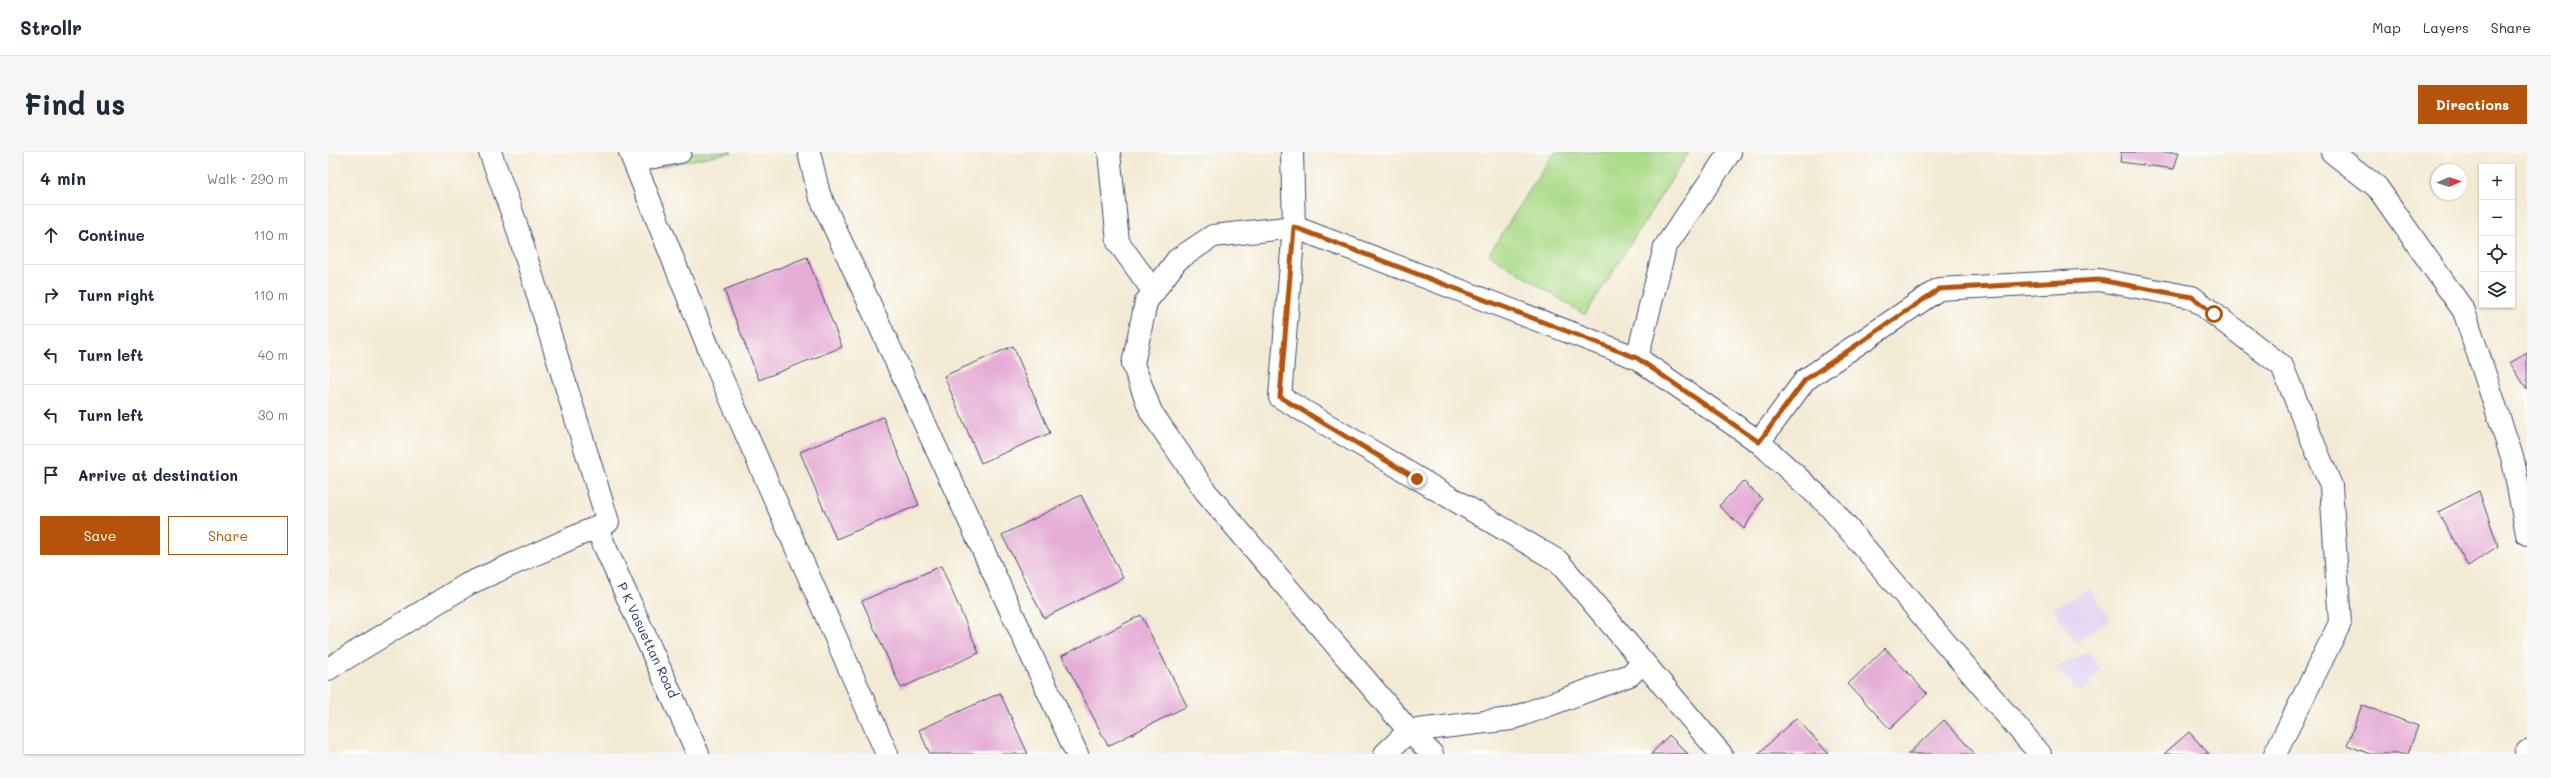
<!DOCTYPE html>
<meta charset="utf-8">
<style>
body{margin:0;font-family:Mali,sans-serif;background:#f6f6f7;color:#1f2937}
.controls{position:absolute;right:12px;top:12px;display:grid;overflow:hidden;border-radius:0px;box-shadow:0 1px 3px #0004}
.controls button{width:36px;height:36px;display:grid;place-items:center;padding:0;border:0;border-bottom:1px solid #e0e1e3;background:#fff;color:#1f2937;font:20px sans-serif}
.compass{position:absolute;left:2103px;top:12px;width:36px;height:36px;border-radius:50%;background:#fff;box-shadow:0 1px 3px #0004;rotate:87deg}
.stop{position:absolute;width:12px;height:12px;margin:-9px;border:3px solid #b45309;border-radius:50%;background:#fff}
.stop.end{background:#b45309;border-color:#fff;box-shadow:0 1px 4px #0008}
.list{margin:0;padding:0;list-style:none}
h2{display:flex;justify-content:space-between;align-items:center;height:52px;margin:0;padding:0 16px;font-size:17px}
h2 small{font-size:13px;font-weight:400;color:#747a83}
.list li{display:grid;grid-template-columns:26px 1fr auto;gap:12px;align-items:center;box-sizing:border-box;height:60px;padding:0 16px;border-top:1px solid #e0e1e3}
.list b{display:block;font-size:15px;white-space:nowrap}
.list em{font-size:13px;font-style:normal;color:#747a83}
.actions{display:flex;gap:8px;padding:12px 16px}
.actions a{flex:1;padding:9px 0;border:1px solid #b45309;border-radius:0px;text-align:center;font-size:14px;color:#b45309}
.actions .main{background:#b45309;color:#fff}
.icon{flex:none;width:22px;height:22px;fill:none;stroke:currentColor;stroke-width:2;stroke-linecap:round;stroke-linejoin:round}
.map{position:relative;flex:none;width:2199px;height:602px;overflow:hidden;border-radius:0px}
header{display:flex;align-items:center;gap:24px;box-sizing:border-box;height:56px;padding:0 20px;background:#fff;border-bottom:1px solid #e0e1e3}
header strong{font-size:19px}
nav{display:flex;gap:22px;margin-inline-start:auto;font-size:14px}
.intro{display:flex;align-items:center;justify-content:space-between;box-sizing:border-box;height:96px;padding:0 24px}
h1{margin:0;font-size:28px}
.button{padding:10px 18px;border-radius:0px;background:#b45309;color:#fff;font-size:14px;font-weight:700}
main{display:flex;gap:24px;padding:0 24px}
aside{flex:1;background:#fff;border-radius:0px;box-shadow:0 1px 3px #0004}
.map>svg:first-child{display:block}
.built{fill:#e2d4f3}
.green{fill:#abdb89;stroke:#638574}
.building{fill:#e5add6}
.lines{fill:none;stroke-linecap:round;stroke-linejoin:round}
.minor-casing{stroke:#3b4b70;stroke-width:24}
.minor{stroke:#fff;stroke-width:22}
.route{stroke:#b45309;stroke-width:5}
.labels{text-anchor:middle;stroke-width:3.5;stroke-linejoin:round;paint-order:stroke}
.street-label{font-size:13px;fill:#1b2f5e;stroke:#fdfcf7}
</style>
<header>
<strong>Strollr</strong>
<nav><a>Map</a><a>Layers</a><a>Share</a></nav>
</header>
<div class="intro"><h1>Find us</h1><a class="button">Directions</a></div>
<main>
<aside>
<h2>4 min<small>Walk · 290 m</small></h2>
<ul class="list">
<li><svg class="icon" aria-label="ahead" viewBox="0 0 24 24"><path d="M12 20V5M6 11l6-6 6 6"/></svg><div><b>Continue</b></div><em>110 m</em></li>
<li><svg class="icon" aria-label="right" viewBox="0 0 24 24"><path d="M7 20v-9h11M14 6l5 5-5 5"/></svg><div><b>Turn right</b></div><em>110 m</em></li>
<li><svg class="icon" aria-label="left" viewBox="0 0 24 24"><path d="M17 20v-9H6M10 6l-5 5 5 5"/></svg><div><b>Turn left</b></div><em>40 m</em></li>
<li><svg class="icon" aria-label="left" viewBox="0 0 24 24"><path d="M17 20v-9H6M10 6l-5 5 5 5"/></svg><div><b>Turn left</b></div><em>30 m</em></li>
<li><svg class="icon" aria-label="arrive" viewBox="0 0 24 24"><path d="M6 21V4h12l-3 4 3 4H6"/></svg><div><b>Arrive at destination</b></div></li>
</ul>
<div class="actions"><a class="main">Save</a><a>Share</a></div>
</aside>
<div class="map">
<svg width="2199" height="602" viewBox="0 0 2199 602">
<rect width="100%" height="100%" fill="#fdfcf7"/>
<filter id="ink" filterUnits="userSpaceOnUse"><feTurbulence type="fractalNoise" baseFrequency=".025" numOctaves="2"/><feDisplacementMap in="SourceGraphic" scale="8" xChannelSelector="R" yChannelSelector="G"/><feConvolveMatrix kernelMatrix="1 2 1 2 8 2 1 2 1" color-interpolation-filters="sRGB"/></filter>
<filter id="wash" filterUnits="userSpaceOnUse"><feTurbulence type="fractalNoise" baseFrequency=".012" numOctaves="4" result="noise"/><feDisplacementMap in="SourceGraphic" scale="16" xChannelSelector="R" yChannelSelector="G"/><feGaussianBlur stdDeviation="0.9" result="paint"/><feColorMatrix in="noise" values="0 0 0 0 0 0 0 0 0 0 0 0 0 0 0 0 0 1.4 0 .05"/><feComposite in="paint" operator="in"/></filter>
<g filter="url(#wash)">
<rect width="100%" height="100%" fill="#f3ead4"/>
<g class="built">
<path d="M1762 437 1782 467 1748 491 1725 456Z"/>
<path d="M1761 500 1773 519 1753 541 1726 516Z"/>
</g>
<g class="green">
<path d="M327 0H404L330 15Z"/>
<path d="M1226 0H1361L1257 163 1161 102Z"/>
</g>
<g id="blocks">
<g class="building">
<path d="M1793 0H1851L1846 17 1792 10Z"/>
<path d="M479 105 514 195 431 228 396 138Z"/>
<path d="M685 194 722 281 653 311 616 224Z"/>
<path d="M2199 201V237L2182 211Z"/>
<path d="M555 265 591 353 508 387 472 300Z"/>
<path d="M1415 329 1434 347 1416 377 1391 354Z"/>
<path d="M2151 339 2170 394 2140 414 2110 360Z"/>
<path d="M753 343 795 426 716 466 674 383Z"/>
<path d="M613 414 651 501 573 536 534 449Z"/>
<path d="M813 463 859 554 780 594 734 504Z"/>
<path d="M1557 496 1599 542 1562 577 1520 532Z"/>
<path d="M672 541 700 602H602L591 578Z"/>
<path d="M2034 553 2090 574 2080 602H2042L2019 593Z"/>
<path d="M1468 566 1501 602H1430Z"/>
<path d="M1616 568 1647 602H1580Z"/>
<path d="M1861 580 1881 602H1836Z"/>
<path d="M1341 583 1360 602H1323Z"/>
</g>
</g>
</g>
<g filter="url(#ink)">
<use href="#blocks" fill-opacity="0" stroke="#3b4b70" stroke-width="1"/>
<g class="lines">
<defs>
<g id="minor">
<path d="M302 0 383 202 559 602"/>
<path d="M481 0 491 42 749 602"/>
<path d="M781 0 790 90 826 140"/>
<path d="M964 0 966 75 885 84 849 108 818 150 805 212 823 260 878 340 1081 579 1057 602"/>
<path d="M1402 0 1337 95 1309 206 1431 290 1501 354 1712 602"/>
<path d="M2004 0 2049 35 2136 159 2185 308 2199 382"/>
<path d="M306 9 352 0"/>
<path d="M1309 206 966 75 952 245 1230 409 1393 602"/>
<path d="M1431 290 1477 228 1611 137 1771 128 1864 145 1954 214 2003 334 2012 471 1947 602"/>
<path d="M268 375 370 602"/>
<path d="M0 517 140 432 280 370 187 69 162 0"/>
<path d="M1081 579 1183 567 1302 523 1315 510"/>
<path d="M1081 579 1104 602"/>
<path d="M2198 602 2199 600"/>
</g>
</defs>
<use href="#minor" class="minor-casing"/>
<use href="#minor" class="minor"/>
</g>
</g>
<g class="lines" filter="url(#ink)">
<path class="route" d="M1089 327 952 245 966 75 1309 206 1431 290 1477 228 1611 137 1771 128 1864 145 1886 162"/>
</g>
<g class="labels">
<g class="street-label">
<text transform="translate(320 488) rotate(65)" y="5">P K Vasuettan Road</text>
</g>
</g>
</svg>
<div class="controls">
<button>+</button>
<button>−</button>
<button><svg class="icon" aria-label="locate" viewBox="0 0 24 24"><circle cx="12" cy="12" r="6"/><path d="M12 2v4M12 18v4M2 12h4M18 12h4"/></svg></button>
<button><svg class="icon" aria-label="layers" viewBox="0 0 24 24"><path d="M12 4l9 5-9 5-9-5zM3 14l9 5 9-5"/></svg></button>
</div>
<svg class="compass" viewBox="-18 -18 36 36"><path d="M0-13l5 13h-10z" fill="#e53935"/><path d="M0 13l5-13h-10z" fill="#747a83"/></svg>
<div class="stop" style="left:1886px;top:162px"></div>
<div class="stop end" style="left:1089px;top:327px"></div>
</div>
</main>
